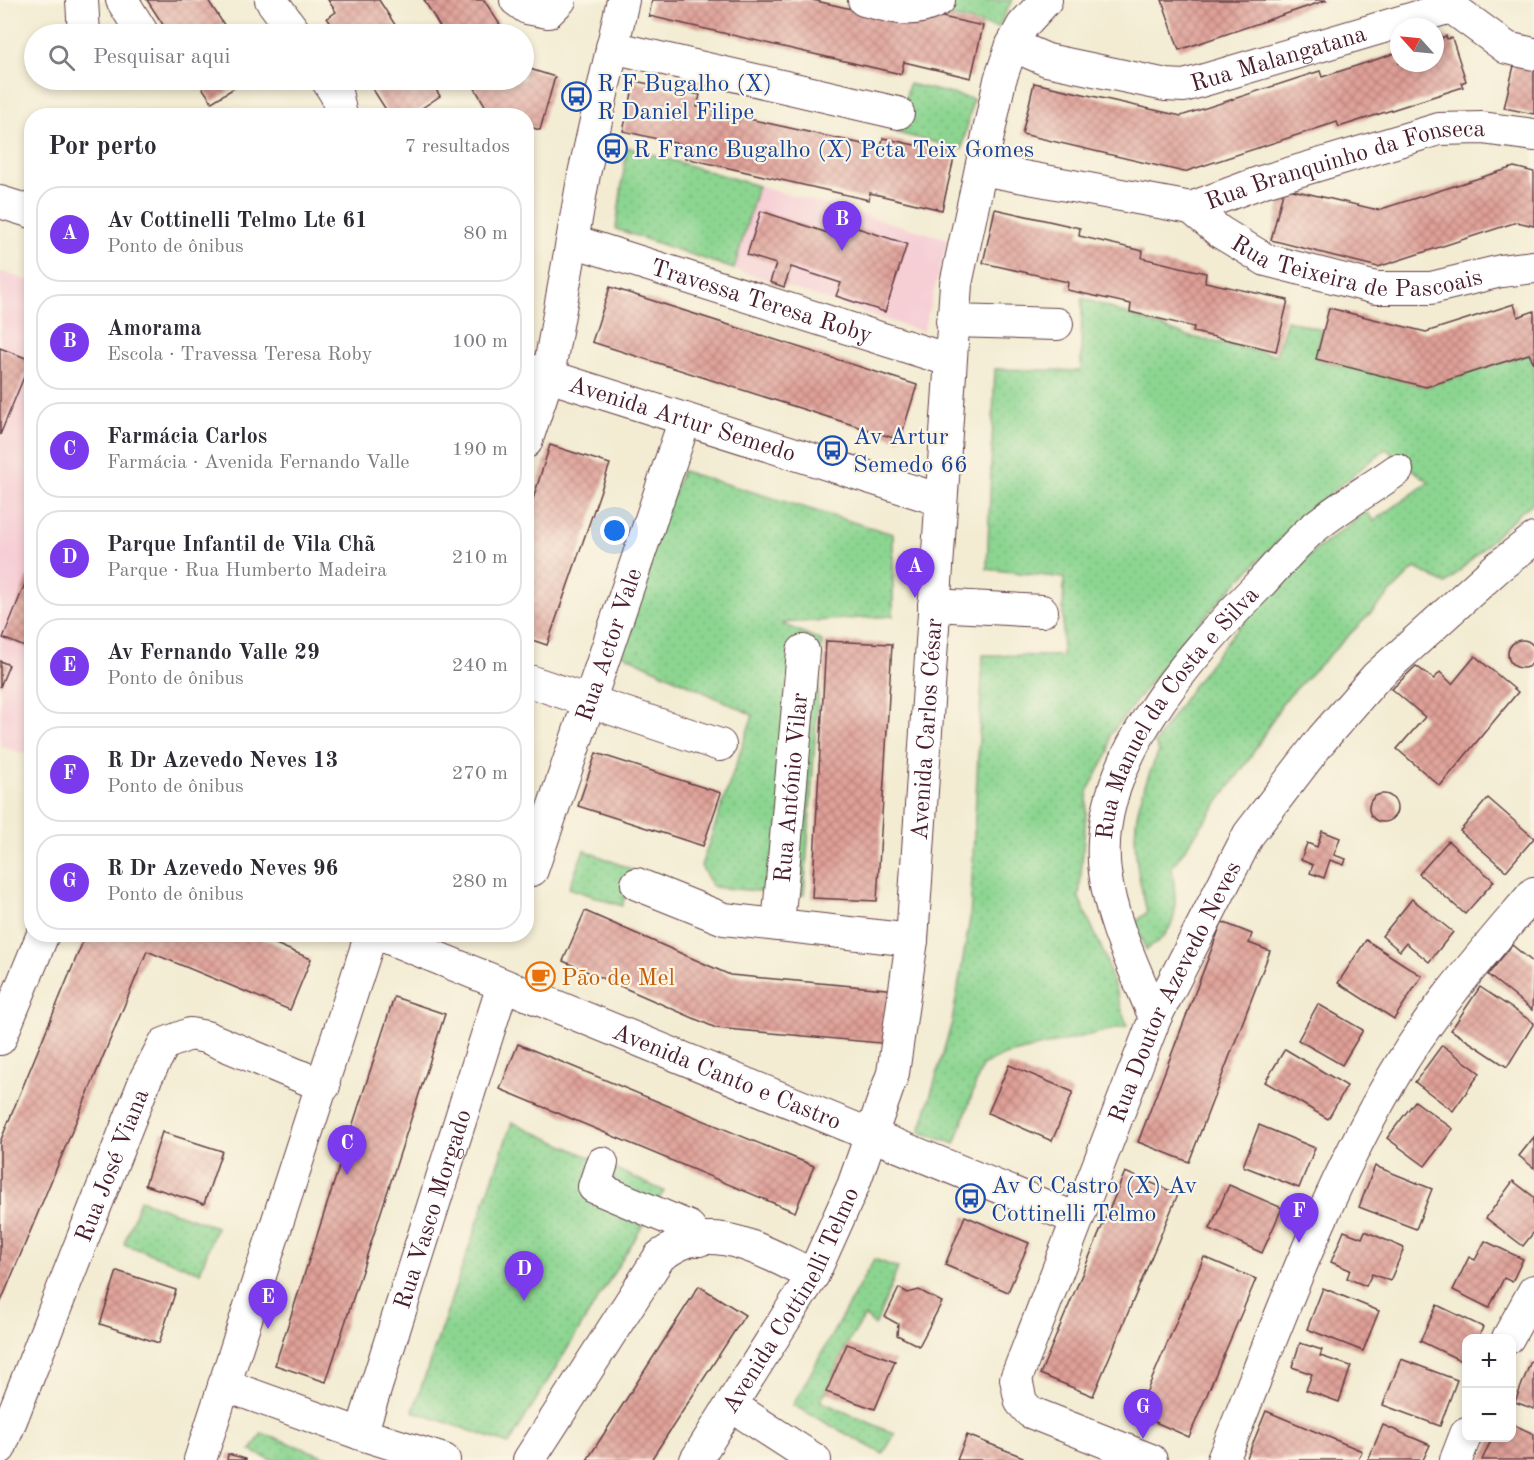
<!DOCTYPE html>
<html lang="pt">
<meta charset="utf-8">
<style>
body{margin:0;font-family:"Old Standard TT",serif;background:#f7f7f7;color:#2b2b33}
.controls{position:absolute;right:18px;bottom:18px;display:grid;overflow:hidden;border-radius:12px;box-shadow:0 3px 9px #0003}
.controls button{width:54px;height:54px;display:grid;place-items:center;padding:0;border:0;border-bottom:2px solid #e1e1e2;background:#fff;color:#2b2b33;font:30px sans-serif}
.compass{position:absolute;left:1390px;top:18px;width:54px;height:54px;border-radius:50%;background:#fff;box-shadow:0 3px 9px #0003;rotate:297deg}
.you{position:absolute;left:615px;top:531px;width:21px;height:21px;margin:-15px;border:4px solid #fff;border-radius:50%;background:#1a73e8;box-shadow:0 0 0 9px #1a73e833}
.badge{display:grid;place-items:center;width:39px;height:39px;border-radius:50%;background:#7c3aed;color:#fff;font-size:20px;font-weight:700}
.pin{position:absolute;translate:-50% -50px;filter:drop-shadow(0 2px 3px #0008)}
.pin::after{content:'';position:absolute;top:32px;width:21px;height:18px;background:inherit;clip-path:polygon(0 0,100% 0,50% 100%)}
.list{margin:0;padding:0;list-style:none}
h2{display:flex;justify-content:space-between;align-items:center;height:78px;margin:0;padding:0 24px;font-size:26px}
h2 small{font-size:20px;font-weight:400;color:#7c7c81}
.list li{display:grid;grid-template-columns:39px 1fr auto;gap:18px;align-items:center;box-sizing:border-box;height:96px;margin:0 12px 12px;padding:0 12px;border:2px solid #e1e1e2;border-radius:24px}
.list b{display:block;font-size:22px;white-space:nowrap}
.list p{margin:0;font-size:20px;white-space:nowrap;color:#7c7c81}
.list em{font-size:20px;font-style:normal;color:#7c7c81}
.icon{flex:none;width:33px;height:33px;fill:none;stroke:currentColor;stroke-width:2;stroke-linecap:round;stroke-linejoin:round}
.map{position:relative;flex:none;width:1534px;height:1460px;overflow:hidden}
.search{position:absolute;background:#fff;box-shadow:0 3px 9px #0003;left:24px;top:24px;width:510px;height:66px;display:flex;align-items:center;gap:15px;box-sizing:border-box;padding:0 21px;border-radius:33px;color:#7c7c81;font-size:22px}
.panel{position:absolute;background:#fff;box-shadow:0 3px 9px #0003;left:24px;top:108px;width:510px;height:834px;border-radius:24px}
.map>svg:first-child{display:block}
.built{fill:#f6cfd5}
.grass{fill:url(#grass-dots);stroke:#6b7a5e;stroke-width:1.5}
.building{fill:url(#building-cross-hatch)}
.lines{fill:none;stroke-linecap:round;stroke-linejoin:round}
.minor-casing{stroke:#633e44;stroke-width:34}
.minor{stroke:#fff;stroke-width:32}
.labels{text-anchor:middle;stroke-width:4.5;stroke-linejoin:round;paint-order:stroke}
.street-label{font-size:24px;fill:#4a1f2b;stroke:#fcf5e5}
.transit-label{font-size:24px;fill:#164399;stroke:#fcf5e5;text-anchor:start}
.food-label{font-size:24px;fill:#c56008;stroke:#fcf5e5;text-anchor:start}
</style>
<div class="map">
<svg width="1534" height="1460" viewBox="0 0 1534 1460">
<defs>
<pattern id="grass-dots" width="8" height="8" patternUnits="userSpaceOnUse" patternTransform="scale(1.5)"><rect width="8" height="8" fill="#8cd591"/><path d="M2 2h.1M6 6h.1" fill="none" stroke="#7ab67d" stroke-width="1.8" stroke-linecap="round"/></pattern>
<pattern id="building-cross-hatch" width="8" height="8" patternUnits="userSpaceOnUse" patternTransform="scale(1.5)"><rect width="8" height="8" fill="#dfa098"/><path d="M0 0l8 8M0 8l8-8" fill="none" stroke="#b7827c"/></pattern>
</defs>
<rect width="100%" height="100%" fill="#fcf5e5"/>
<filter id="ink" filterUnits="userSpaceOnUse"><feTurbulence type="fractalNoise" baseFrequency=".0167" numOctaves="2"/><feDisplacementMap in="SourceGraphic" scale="12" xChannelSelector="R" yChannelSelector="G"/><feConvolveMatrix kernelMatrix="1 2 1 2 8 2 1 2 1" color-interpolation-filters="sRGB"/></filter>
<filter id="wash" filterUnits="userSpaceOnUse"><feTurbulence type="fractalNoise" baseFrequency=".008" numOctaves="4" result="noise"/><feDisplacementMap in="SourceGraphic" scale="24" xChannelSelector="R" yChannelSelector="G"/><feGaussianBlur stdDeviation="1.35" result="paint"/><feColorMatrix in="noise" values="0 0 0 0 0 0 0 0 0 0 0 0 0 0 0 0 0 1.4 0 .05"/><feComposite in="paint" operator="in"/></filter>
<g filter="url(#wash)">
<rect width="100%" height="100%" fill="#f3ecd3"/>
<g class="built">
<path d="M758 186 948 239 923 332 734 269Z"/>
<path d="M0 271 31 282V756L0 746Z"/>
</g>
<g class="grass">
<path d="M950 0H1012L998 28 939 14Z"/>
<path d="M909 84 973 99 962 149 897 133Z"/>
<path d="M627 147 758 186 734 269 616 229Z"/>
<path d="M1082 298 1187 336 1276 355 1287 320 1322 330 1316 359 1426 387 1529 354 1534 363V502L1518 514 1446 584 1415 568 1283 702 1250 758 1172 867C1176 905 1183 928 1146 950L1135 923 1147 912C1130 844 1129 817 1159 751L1155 743C1192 684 1235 626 1285 577 1309 553 1339 533 1366 511L1374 521 1429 482 1386 449C1311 505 1242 574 1181 644 1156 673 1134 705 1110 735L1109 752 1088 790 1079 898 1104 954 1127 1026 1004 1055 982 1066 955 1144 920 1132 952 1022 970 919 983 655 1062 656 1064 578 987 569 995 369 1081 371Z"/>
<path d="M682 471 893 534V616L781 623 822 641 804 895 713 887 701 866 753 715 614 650Z"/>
<path d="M584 850 633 870 622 906 569 888Z"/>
<path d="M512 1122 664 1191 509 1444 413 1411Z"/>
<path d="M140 1200 216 1227 200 1272 124 1244Z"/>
<path d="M874 1259 898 1268 875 1326 865 1316 847 1344 826 1392 820 1401 895 1434 883 1454 793 1405Z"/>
<path d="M262 1433 334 1460H271L251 1451Z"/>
</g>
<g id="blocks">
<g class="building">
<path d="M147 0H208L230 34H169Z"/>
<path d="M328 0H379L401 34H338L327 18 336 12Z"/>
<path d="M424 0H484L506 34H444Z"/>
<path d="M652 0H812L913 23 915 11 983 26 971 78 904 62 901 74 649 16Z"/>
<path d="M1162 0H1327L1179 50Z"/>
<path d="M1446 36 1447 39 1452 38 1466 81 1461 83 1463 87 1339 127 1337 122 1184 172 1022 134 1034 83 1181 116 1320 71 1322 77 1399 52V63H1435V40Z"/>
<path d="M1516 57 1534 61V114L1504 108Z"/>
<path d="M524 63 527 68 555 77 540 130 526 126V116L490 114 470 80H524Z"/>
<path d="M197 80H247L212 102Z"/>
<path d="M367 80H430L440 96 410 116H390Z"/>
<path d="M635 81 700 95 697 107 758 121 881 148 883 138 955 154 942 210 870 193 869 200 685 158 688 146 623 131Z"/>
<path d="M1514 167 1534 172V226L1517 222 1378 267 1271 240 1284 188 1378 210Z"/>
<path d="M995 209 1080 228 1079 236 1143 251 1142 258 1206 273 1205 282 1288 300 1276 351 1193 332 1194 327 1130 312 1131 304 1067 290 1068 282 983 263Z"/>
<path d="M761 211 843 238 848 225 907 244 885 312 836 296 841 283 791 267 784 287 770 282 776 264 747 255Z"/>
<path d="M610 287 917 385 900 440 592 342Z"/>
<path d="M1514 304 1518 317 1534 311V363L1529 354 1426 387 1316 359 1329 308 1426 332Z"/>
<path d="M0 348 31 360 0 435Z"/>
<path d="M550 445 610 464 547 645 526 638V521Z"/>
<path d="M31 569H32V650L3 638Z"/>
<circle cx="1522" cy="654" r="14"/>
<path d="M826 641 892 644 877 901 812 898Z"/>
<path d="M1475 656 1518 692 1440 786 1397 749 1425 717 1392 689 1416 666 1434 679 1440 672 1452 684Z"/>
<path d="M0 661 9 665 0 687Z"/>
<path d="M596 753 721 793 703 846 578 806Z"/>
<circle cx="1383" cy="808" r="14"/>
<path d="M1488 798 1534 838 1506 871 1460 831Z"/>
<path d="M1322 831 1340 838 1334 855 1346 859 1344 865 1330 860 1324 878 1310 873 1313 865 1301 860 1307 843 1317 847Z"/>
<path d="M1448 841 1494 881 1465 914 1419 874Z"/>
<path d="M1412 899 1453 932 1429 962 1406 943 1400 951 1382 936Z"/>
<path d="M585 911 730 975 897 990 891 1044 716 1028 563 961Z"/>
<path d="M1222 922 1252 934 1249 943 1270 951 1189 1162 1138 1142Z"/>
<path d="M86 934H252L311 959 290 1010 147 951 0 1304V1142Z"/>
<path d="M1366 940 1422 976 1394 1019 1338 983Z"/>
<path d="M1512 945 1534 963 1532 1010 1488 975Z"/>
<path d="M1480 987 1534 1023 1507 1067 1451 1030Z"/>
<path d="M394 997 445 1014 326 1382 275 1365Z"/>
<path d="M1318 1004 1363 1030 1342 1065 1298 1040Z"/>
<path d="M518 1044 814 1166 795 1212 500 1089Z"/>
<path d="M1442 1045 1480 1073 1453 1111 1415 1082Z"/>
<path d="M1285 1049 1347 1086 1328 1119 1265 1082Z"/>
<path d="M1009 1065 1073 1092 1052 1141 988 1113Z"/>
<path d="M1415 1101 1453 1129 1425 1166 1387 1138Z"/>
<path d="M1259 1125 1315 1148 1299 1188 1243 1166Z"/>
<path d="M162 1132 222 1151 204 1204 145 1185Z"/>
<path d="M1534 1137V1168L1519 1156Z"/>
<path d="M1375 1166 1432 1189 1416 1229 1359 1207Z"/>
<path d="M1125 1172 1178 1194 1093 1396 1040 1374Z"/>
<path d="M1513 1181 1534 1197V1232L1523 1246 1486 1218Z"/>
<path d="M1229 1185 1282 1208 1262 1253 1210 1229Z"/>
<path d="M965 1216 1029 1243 1008 1292 945 1265Z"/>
<path d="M1344 1231 1362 1238 1365 1231 1404 1248 1390 1281 1372 1274 1366 1286 1347 1278 1350 1270 1331 1262Z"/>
<path d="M1485 1241 1523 1259 1512 1282 1504 1278 1489 1308 1453 1290 1469 1257 1475 1260Z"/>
<path d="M1204 1257 1256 1279 1189 1437 1137 1414Z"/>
<path d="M117 1271 176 1290 159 1343 100 1324Z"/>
<path d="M699 1286 745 1315 651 1460H587Z"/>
<path d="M899 1288 908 1293 919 1290 942 1302 919 1346 897 1335 898 1324 885 1317Z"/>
<path d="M1323 1288 1379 1311 1363 1351 1307 1329Z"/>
<path d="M1437 1305 1483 1327 1478 1338H1466V1363L1420 1341Z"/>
<path d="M1300 1343 1322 1350 1320 1356 1351 1366 1339 1402 1306 1390 1312 1374 1292 1367Z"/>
<path d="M847 1344 895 1361 875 1409 826 1392Z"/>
<path d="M1401 1359 1457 1380 1440 1426 1383 1405Z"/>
<path d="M1531 1361 1534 1362V1409L1515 1402Z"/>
<path d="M1266 1411 1362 1451 1358 1460H1246Z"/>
<path d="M1512 1424 1534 1434V1460H1482L1492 1438 1512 1437Z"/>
<path d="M1383 1425 1430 1445 1423 1460H1368Z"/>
<path d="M967 1435 1023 1457 1022 1460H957Z"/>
<path d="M228 1454 246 1459V1460H227Z"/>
</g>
</g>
</g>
<g filter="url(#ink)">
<use href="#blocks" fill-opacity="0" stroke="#633e44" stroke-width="1.5"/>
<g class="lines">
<defs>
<g id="minor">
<path d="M82 0 84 34"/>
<path d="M122 0 143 34"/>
<path d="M271 0 296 34"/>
<path d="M516 0 527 8 548 12 560 0"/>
<path d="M864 0C891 7 913 15 939 0"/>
<path id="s1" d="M1012 45 1047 60 1166 85 1184 86 1451 7 1507 48 1534 54"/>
<path d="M612 47 898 113"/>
<path d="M327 80 337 96 341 116"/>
<path id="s2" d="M981 169 1191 208 1261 182 1439 129 1482 128 1534 135"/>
<path d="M0 202 32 212"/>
<path id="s3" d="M1191 208 1220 232 1266 260 1376 288H1431L1501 271 1534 267"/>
<path id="s4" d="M573 241 949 360"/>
<path d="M952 321 1057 324"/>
<path id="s5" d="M526 369 941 500"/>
<path d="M526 442 548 376 584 174 623 0"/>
<path d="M934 605 1042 611"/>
<path d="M526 680 720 745"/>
<path id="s6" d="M532 870 685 419"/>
<path d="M637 884 724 919 912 940"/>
<path id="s7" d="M778 925 803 651"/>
<path id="s8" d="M379 934 1077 1219"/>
<path id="s9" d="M1155 1018C1136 971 1111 923 1105 872 1091 764 1189 657 1258 586 1276 567 1292 547 1311 530 1337 508 1369 490 1397 470"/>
<path d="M0 1039 43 934"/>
<path d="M602 1163 594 1187 689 1227 699 1240"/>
<path d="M1508 1338 1534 1291"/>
<path d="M224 1385 361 1434 444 1460"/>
<path d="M732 1406 815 1460"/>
<path id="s10" d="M361 1434 503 985"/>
<path id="s11" d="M0 1448 146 1078 164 1044 190 1034 206 1037 324 1086"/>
<path d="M200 1460 371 934"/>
<path d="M529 1460 660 1256C668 1251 676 1245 685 1242 729 1227 775 1258 813 1275"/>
<path id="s12" d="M696 1460 813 1275 853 1186 893 1073 912 940 956 284 1000 80 1012 45 1023 25 1046 0"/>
<path id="s13" d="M1151 1460 1030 1412 1021 1402 1016 1379 1155 1018 1249 834 1322 739 1376 677 1498 567 1534 539"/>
<path d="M1223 1460C1275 1332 1322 1197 1393 1077 1432 1010 1484 952 1534 893"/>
<path d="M1456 1460 1466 1434"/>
</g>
</defs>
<use href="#minor" class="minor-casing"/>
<use href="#minor" class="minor"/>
</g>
</g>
<defs>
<symbol id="bus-ring" viewBox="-11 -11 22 22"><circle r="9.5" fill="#fcf5e5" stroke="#1a4fb4" stroke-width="1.5"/><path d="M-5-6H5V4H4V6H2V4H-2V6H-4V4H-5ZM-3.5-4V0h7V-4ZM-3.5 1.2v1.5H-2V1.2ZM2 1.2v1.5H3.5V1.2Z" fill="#1a4fb4"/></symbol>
<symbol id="cafe-ring" viewBox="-11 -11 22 22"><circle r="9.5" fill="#fcf5e5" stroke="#e8710a" stroke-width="1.5"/><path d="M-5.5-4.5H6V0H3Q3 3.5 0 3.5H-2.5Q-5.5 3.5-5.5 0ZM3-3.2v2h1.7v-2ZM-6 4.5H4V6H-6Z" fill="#e8710a"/></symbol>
</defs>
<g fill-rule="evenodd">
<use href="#bus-ring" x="560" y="80" width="33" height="33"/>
<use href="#bus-ring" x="596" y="132" width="33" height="33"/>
<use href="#bus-ring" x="816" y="434" width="33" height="33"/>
<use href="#cafe-ring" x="524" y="960" width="33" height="33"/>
<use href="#bus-ring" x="954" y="1182" width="33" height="33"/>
</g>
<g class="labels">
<g class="street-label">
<text dy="8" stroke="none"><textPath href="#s1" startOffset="276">Rua Malangatana</textPath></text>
<text dy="8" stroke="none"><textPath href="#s2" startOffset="375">Rua Branquinho da Fonseca</textPath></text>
<text dy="8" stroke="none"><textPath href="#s3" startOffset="183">Rua Teixeira de Pascoais</textPath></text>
<text dy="8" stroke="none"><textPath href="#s4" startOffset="198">Travessa Teresa Roby</textPath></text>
<text dy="8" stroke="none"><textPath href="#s5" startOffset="164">Avenida Artur Semedo</textPath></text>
<text dy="8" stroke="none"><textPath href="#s6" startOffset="238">Rua Actor Vale</textPath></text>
<text dy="8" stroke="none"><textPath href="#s9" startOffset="336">Rua Manuel da Costa e Silva</textPath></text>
<text dy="8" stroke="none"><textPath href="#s12" startOffset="782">Avenida Carlos César</textPath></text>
<text dy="8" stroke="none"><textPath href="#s7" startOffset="138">Rua António Vilar</textPath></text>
<text dy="8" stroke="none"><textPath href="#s13" startOffset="586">Rua Doutor Azevedo Neves</textPath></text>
<text dy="8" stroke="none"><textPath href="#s8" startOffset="376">Avenida Canto e Castro</textPath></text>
<text dy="8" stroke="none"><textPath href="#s11" startOffset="304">Rua José Viana</textPath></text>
<text dy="8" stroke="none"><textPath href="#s10" startOffset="236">Rua Vasco Morgado</textPath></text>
<text dy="8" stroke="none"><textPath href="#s12" startOffset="186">Avenida Cottinelli Telmo</textPath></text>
</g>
<g class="transit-label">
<text x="597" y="91">R F Bugalho (X)<tspan x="597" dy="28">R Daniel Filipe</tspan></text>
<text x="633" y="157">R Franc Bugalho (X) Pcta Teix Gomes</text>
<text x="853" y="444">Av Artur<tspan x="853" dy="28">Semedo 66</tspan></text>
<text x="991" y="1193">Av C Castro (X) Av<tspan x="991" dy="28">Cottinelli Telmo</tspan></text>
</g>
<g class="food-label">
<text x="561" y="985">Pão de Mel</text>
</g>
</g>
</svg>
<div class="controls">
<button>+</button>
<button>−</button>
</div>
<svg class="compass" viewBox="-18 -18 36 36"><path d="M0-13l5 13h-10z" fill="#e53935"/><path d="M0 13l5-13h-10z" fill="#7c7c81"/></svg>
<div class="you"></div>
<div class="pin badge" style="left:915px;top:598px">A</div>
<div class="pin badge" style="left:842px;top:251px">B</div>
<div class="pin badge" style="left:347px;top:1175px">C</div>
<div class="pin badge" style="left:524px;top:1301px">D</div>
<div class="pin badge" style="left:268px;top:1329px">E</div>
<div class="pin badge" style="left:1299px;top:1243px">F</div>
<div class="pin badge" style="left:1143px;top:1439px">G</div>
<div class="search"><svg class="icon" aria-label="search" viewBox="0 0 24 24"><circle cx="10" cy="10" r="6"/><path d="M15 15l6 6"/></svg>Pesquisar aqui</div>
<section class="panel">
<h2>Por perto<small>7 resultados</small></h2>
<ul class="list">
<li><span class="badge">A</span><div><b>Av Cottinelli Telmo Lte 61</b><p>Ponto de ônibus</p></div><em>80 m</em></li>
<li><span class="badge">B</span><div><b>Amorama</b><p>Escola · Travessa Teresa Roby</p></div><em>100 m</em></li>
<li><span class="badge">C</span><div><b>Farmácia Carlos</b><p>Farmácia · Avenida Fernando Valle</p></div><em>190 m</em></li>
<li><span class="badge">D</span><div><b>Parque Infantil de Vila Chã</b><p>Parque · Rua Humberto Madeira</p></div><em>210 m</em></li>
<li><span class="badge">E</span><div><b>Av Fernando Valle 29</b><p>Ponto de ônibus</p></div><em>240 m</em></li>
<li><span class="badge">F</span><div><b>R Dr Azevedo Neves 13</b><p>Ponto de ônibus</p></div><em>270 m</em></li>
<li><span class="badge">G</span><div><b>R Dr Azevedo Neves 96</b><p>Ponto de ônibus</p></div><em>280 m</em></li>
</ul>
</section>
</div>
